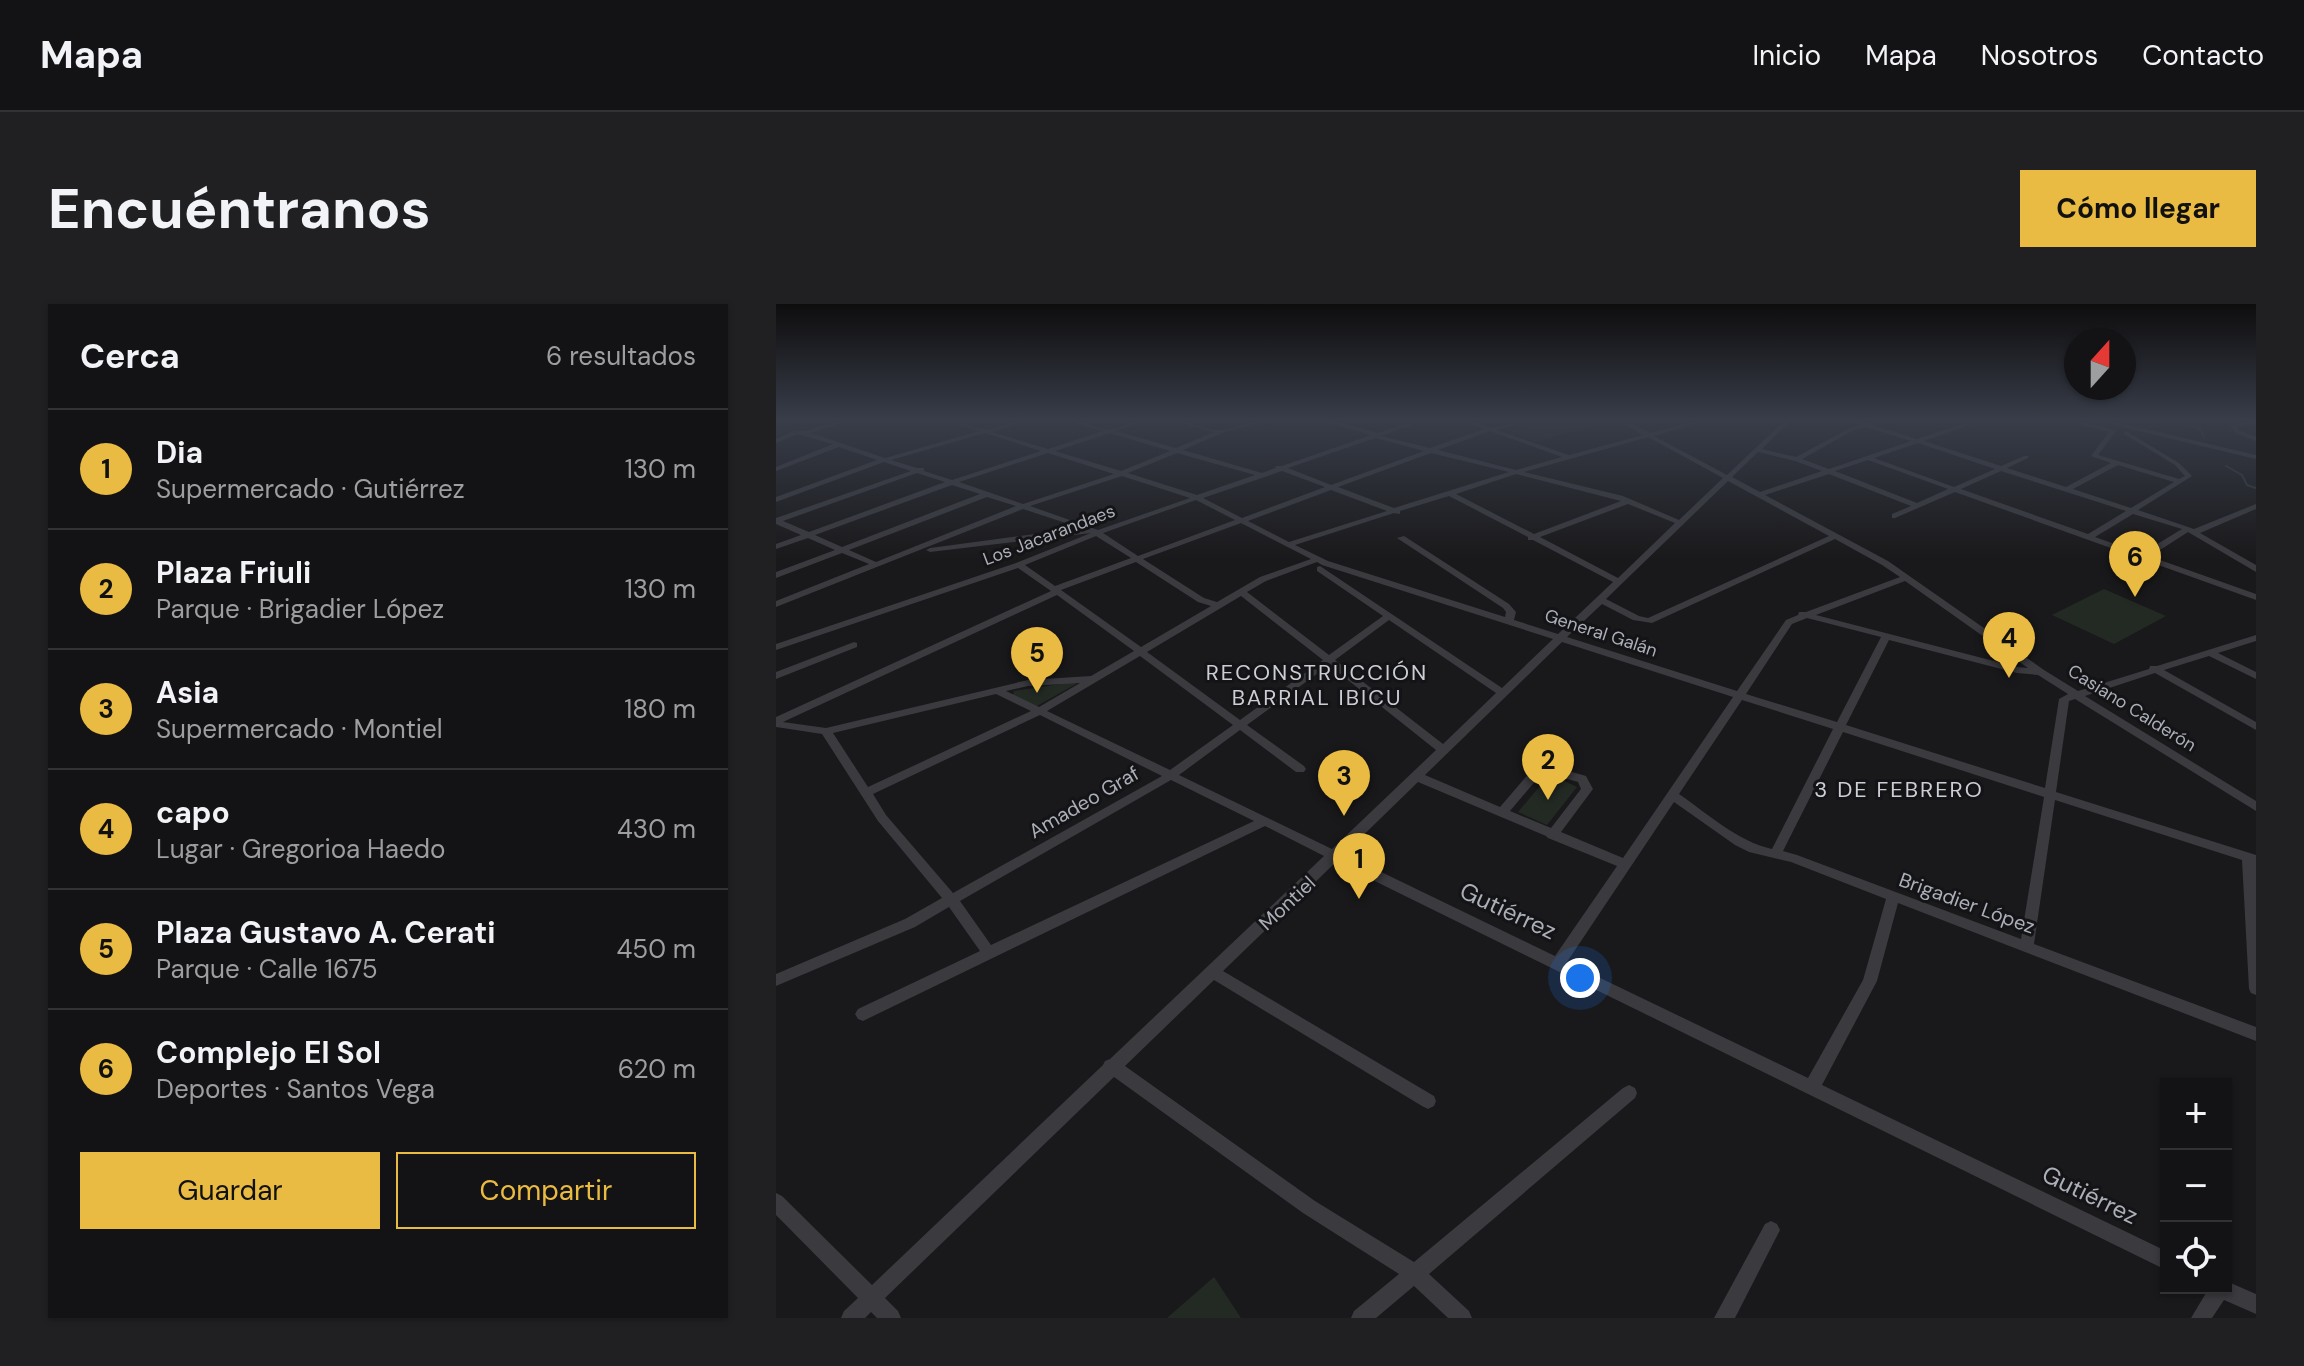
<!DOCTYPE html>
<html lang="es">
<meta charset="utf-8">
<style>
body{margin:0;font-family:"DM Sans",sans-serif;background:#202022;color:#f1f3f6}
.controls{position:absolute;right:24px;bottom:24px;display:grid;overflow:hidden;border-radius:0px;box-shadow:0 2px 6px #0004}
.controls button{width:72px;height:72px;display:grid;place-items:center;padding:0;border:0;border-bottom:2px solid #323234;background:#131214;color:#f1f3f6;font:40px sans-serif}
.compass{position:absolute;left:1288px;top:24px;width:72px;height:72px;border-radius:50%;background:#131214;box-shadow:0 2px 6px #0004;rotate:21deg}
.you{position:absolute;left:804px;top:674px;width:28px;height:28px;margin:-20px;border:6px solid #fff;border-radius:50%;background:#1a73e8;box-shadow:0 0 0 12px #1a73e833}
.badge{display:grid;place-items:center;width:52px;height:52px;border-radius:50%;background:#e9bb42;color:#111;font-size:26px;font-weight:700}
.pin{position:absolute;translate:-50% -66px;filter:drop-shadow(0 2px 4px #0008)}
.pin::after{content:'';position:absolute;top:42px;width:28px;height:24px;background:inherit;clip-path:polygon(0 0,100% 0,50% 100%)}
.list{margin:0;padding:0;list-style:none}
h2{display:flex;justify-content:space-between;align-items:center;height:104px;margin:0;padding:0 32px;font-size:34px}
h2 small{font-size:26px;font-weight:400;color:#9d9ea0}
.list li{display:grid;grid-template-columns:52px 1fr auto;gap:24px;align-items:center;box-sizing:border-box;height:120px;padding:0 32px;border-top:2px solid #323234}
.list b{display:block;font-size:30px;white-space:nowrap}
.list p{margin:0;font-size:26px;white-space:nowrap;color:#9d9ea0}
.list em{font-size:26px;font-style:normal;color:#9d9ea0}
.actions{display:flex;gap:16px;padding:24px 32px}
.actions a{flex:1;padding:18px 0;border:2px solid #e9bb42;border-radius:0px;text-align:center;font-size:28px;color:#e9bb42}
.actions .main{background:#e9bb42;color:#111}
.icon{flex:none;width:44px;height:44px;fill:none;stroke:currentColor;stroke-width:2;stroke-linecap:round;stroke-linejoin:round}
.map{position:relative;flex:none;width:1480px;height:1014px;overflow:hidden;border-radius:0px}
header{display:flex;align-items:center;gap:48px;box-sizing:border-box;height:112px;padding:0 40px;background:#131214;border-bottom:2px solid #323234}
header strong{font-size:38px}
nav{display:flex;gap:44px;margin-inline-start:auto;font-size:28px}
.intro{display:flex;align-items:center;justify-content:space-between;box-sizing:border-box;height:192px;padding:0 48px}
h1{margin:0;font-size:56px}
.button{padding:20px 36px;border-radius:0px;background:#e9bb42;color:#111;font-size:28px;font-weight:700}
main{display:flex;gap:48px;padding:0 48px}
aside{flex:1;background:#131214;border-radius:0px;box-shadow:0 2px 6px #0004}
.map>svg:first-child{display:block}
.built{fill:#252427}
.green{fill:#232a24}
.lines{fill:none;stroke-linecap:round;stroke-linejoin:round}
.stream{stroke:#2f363e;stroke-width:2}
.minor{fill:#3a3a3f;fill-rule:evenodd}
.labels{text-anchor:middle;stroke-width:6;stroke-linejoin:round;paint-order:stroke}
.far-street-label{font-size:18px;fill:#abafb9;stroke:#141315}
.street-label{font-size:20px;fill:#abafb9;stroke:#141315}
.neighbourhood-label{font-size:22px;letter-spacing:2px;fill:#ccced6;stroke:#141315}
.near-street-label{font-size:24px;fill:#abafb9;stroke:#141315}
</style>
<header>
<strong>Mapa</strong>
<nav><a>Inicio</a><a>Mapa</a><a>Nosotros</a><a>Contacto</a></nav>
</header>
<div class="intro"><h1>Encuéntranos</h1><a class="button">Cómo llegar</a></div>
<main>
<aside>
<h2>Cerca<small>6 resultados</small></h2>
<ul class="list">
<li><span class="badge">1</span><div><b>Dia</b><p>Supermercado · Gutiérrez</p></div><em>130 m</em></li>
<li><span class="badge">2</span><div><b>Plaza Friuli</b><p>Parque · Brigadier López</p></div><em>130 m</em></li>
<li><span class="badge">3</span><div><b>Asia</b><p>Supermercado · Montiel</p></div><em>180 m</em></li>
<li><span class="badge">4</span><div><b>capo</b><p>Lugar · Gregorioa Haedo</p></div><em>430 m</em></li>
<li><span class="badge">5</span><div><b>Plaza Gustavo A. Cerati</b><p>Parque · Calle 1675</p></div><em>450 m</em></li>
<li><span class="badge">6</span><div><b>Complejo El Sol</b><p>Deportes · Santos Vega</p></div><em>620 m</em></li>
</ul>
<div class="actions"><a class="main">Guardar</a><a>Compartir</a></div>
</aside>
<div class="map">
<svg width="1480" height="1014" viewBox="0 0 1480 1014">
<rect width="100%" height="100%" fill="#19181a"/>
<path class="built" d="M766 115H819L827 118 759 138 733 127Z"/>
<g class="green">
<path d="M1328 285 1390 312 1338 340 1276 311Z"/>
<path d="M297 378 300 380 259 403 237 391 238 387Z"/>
<path d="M774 470 801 483 771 521 742 508Z"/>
<path d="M438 973 465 1014H391Z"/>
</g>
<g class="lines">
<g class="stream">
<path d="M1405 115 1425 126 1428 134"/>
<path d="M1450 162 1466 171 1471 181 1480 184"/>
</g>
<g class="minor">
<path d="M69 115H77L35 129 109 154 203 127 166 115C182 115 197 126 211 125 227 124 241 115 257 115L216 128 272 145 327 127 288 115C304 115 320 126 334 125 348 124 360 115 374 115L340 127 400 144 438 128 391 115C409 115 426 126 444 126 460 126 478 115 496 115L446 129 407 146 486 169 499 164 500 162H506L595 131 557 120 524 117 521 115 557 116 602 129 643 115H651L605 132 654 144 708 125 683 115C695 115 705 123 716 123 730 123 743 115 757 115L721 126 793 151 867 131 840 115H847L874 129 926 115H934L878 132 951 171 1010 115H1016L986 145 1020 153 1074 124 1084 121 1070 115H1078L1090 119 1112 115 1097 121 1141 135 1202 115H1210L1148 137 1225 162 1248 152H1252V154L1231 164 1290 183 1335 159 1315 152 1333 128 1282 115H1291L1339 126 1340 127 1322 151 1403 175 1409 172 1399 161 1348 130V128L1350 127 1403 159 1416 172 1362 206 1418 225 1480 200V205L1424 229 1480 261V268L1412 228 1384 246H1378V242L1406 225 1357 210 1319 233 1480 290V296L1179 188 1119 214H1116V210L1135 202 1053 170 989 191 1112 257 1268 366 1302 387 1373 365 1374 362H1381L1480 331V337L1442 349 1480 368V375L1433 352 1388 366 1480 418V426L1379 369 1309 392 1480 497V507L1299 395 1293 397 1280 488 1480 551V691L1475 689 1473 685 1466 556 1279 496 1258 640 1480 723V737L1122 599 1101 677 1046 781 1390 947V966L560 558 447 667 658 792 660 797 658 802 652 805 646 802 438 676 349 762 539 897 638 958 847 784 853 781 859 784 861 789 859 794 653 970 693 1007 696 1014H672L638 982 600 1014H575L578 1007 623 970 527 909 338 773 109 994 122 1007 125 1014H101L95 1008 89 1014H65L68 1007 82 994 0 911V889L6 892 96 981 327 761 329 757 334 755 548 552 489 522 87 717 82 715 79 710 82 705 204 647 173 603 139 623 0 682V670L129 615 166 594 102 517 46 430 0 423V413L275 287 242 264 0 346V340L240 259 315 229 154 248 150 246 154 244 305 224 247 205 0 303V297L93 260 66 249 0 274V268L59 246 32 234 0 245V240L25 231 0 220V214L135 167 108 158 0 198V193L101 156 63 143 0 167V163L57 140 21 130 0 139V135L18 127H29ZM1090 123 1135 137 1053 165 1026 155 1078 126ZM714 127 786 153 740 166 662 146ZM209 129 265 147 176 176 148 167V164H141L115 156ZM334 129 394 147 345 167 279 147ZM872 133 947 174 903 216 847 192 748 168ZM599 134 648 147 555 181 512 164ZM1142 139 1219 165 1178 183 1098 154ZM982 148 1019 157 1046 167 984 188 956 173ZM272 149 338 170 247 200 183 178ZM401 149 479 171 421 191 352 169ZM655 149 733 168 618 204 562 183ZM1092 156 1172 185 1141 199 1059 167ZM1342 161 1398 178 1355 204 1297 185ZM506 167 549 183 466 214 427 194ZM1225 167 1350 207 1312 230 1185 185ZM141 169 169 178 33 228 7 217ZM740 170 841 196 845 197 758 230 680 190ZM346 172 414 194 322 226 254 202ZM952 177 1053 232 872 314 863 312 830 295ZM176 181 204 190 66 243 39 231ZM555 186 611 207 513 238 472 217ZM673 192 752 233V236H757L837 278 782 330 738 316 740 308 733 300 628 232 621 234 727 304 730 308 729 313 552 257 519 241 618 209 624 210V207ZM211 193 240 202 100 258 73 246ZM420 196 459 216 362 252 327 229ZM852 200 899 219 842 274 764 233ZM465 219 535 255 484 273 441 298 428 294 367 255ZM320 232 355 254 279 282 249 261ZM1059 235 1106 261 1124 273 1030 308H1023L1022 311 1010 316 961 387 791 333 826 300 857 316 876 319ZM360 258 422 298 435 302 365 343 285 286ZM541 258 546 261 777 335 726 384 544 262 541 263V267L607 312 553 351 471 288 490 277ZM1129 277 1252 364 1241 363 1040 311ZM281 291 358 347 315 372 252 376 50 424 7 418ZM465 292 547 356 464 416 371 348ZM1031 314 1105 333 1061 418 970 390 1016 320ZM613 316 720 389 667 440 559 356ZM1113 336 1241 369 1262 371 1292 390 1283 395 1269 484 1070 421ZM786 338 957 393 847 554 785 528 817 485 810 472 765 459 761 460 724 503 649 471ZM364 352 457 421 394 466 271 407ZM553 361 660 446 556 545 403 471 464 426 520 468H528L530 465 528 462 471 421ZM304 379 263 403 230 387 252 382ZM220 390 255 407 92 483 57 429ZM966 396 1057 425 996 545C961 537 932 510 903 490ZM264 411 386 472 177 589 110 511 97 490ZM1067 428 1268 493 1245 635 1021 551 1007 547ZM767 468 802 478 805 485 775 524 734 507ZM395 476 478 517 215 641 184 597ZM642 478 770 532 772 534 841 562 779 652 568 550ZM898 498 959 541 973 548 1015 558 1110 595 1087 676 1032 774 791 658Z"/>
<path d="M1327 115 1480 151V155L1325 118Z"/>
<path d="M1480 115V119L1461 123 1464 127 1480 133V137L1460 129 1454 122Z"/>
<path d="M78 338 81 339V343L0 375V368Z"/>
<path d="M995 917 1001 920 1004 926 959 1014H938L989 920Z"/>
<path d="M1450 977 1480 990V1010L1448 996 1436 1014H1415L1433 984H1450Z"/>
</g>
</g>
<linearGradient id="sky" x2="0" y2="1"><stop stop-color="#0e0d0e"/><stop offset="0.45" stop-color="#383d49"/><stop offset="1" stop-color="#383d49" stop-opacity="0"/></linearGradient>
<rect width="1480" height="257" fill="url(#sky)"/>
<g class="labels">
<g class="far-street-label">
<text transform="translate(273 231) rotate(-21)" y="6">Los Jacarandaes</text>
<text transform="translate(825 329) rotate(18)" y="6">General Galán</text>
<text transform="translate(1356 404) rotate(32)" y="6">Casiano Calderón</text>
</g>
<g class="street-label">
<text transform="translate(308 498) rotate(-30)" y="7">Amadeo Graf</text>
<text transform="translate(511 599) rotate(-43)" y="7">Montiel</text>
<text transform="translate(1191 599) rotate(20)" y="7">Brigadier López</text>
</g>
<g class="neighbourhood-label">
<text x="541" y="376">RECONSTRUCCIÓN<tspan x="541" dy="25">BARRIAL IBICU</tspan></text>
<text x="1123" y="493">3 DE FEBRERO</text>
</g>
<g class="near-street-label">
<text transform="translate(732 607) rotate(25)" y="8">Gutiérrez</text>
<text transform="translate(1314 891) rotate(26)" y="8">Gutiérrez</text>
</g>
</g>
</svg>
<div class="controls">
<button>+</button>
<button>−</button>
<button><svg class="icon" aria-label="locate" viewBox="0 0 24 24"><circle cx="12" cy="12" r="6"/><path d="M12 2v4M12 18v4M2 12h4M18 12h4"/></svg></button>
</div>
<svg class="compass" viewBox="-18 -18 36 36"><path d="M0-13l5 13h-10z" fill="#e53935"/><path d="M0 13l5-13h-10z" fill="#9d9ea0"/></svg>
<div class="you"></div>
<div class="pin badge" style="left:583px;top:595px">1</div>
<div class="pin badge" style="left:772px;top:496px">2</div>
<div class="pin badge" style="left:568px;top:512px">3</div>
<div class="pin badge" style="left:1233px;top:374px">4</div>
<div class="pin badge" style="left:261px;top:389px">5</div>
<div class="pin badge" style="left:1359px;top:293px">6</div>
</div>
</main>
